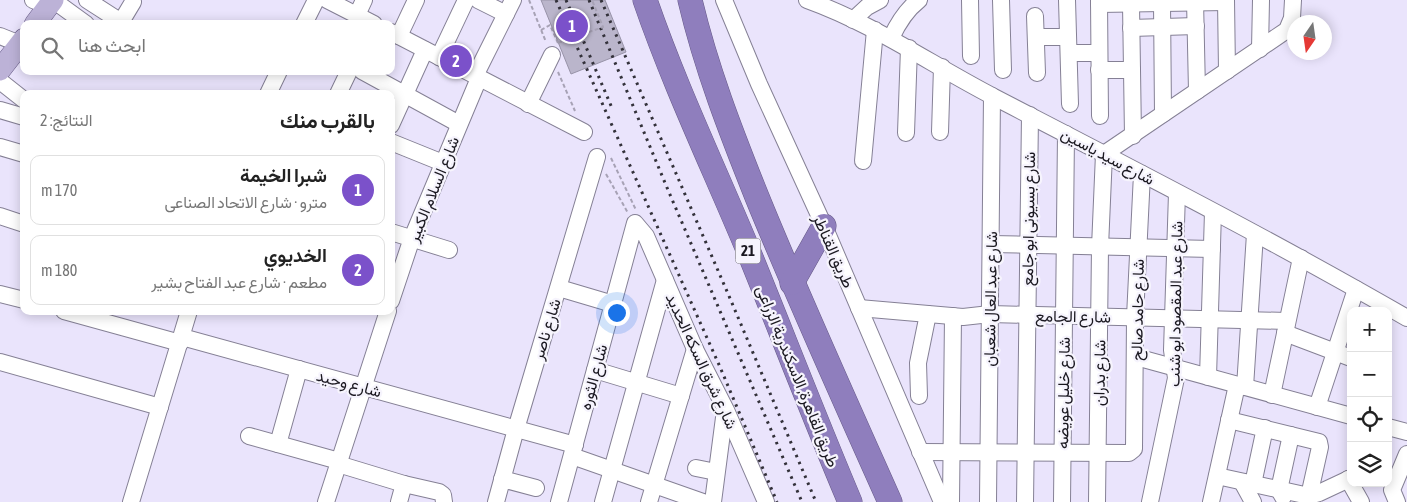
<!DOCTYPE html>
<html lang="ar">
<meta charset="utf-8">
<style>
body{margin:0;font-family:"Asap Condensed",Vazirmatn,sans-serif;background:#f2f2f2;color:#222;direction:rtl}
.controls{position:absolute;right:15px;bottom:15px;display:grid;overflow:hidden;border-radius:10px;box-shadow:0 2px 12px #0003}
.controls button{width:45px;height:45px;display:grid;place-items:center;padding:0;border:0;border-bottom:1px solid #e0e0e0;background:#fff;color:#222;font:25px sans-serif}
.compass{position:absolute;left:1287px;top:15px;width:45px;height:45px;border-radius:50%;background:#fff;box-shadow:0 2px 12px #0003;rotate:193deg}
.you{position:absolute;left:616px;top:312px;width:18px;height:18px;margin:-12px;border:4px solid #fff;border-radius:50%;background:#1a73e8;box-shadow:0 0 0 8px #1a73e833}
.badge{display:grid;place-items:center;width:32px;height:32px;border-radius:50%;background:#7b51ca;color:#fff;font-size:16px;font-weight:700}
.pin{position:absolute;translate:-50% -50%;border:2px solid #fff;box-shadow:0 1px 5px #0006}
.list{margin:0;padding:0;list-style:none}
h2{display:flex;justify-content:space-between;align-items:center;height:65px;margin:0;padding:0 20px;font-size:21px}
h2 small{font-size:16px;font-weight:400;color:#767676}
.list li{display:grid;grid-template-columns:32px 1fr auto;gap:15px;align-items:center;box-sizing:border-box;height:70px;margin:0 10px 10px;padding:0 10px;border:1px solid #e0e0e0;border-radius:10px}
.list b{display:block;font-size:19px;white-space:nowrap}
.list p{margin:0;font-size:16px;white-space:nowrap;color:#767676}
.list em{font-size:16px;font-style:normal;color:#767676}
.icon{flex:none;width:28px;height:28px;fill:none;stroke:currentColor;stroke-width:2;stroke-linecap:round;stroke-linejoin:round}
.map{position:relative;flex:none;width:1407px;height:502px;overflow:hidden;direction:ltr}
.search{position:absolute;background:#fff;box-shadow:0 2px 12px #0003;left:20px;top:20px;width:375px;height:55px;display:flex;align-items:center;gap:12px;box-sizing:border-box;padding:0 18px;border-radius:10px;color:#767676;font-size:19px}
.panel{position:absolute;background:#fff;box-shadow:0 2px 12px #0003;left:20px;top:90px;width:375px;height:225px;border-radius:10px;direction:rtl}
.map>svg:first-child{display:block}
.building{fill:#bab5cb;stroke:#9893a8}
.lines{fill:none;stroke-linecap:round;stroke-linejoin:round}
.minor-casing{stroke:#858095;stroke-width:18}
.major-casing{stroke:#665a86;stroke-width:22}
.highway-casing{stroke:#665a86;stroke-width:25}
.path{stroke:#a7a2b5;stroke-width:2;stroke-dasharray:4 2.5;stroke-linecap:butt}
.minor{stroke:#fff;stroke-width:16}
.major{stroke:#bcb2d7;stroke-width:21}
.highway{stroke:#8f7ebd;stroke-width:24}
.rail{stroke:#33313a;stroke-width:3;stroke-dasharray:2.5 5;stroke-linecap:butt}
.path-bridge{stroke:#a7a2b5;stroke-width:2;stroke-dasharray:4 2.5;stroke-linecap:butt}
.labels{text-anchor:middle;stroke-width:4.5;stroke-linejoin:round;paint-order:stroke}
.shield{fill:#f6f4fd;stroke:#5c5a62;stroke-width:1}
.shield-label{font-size:15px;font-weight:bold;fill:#1a1820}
.street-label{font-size:16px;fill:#1a1820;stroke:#f6f4fd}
</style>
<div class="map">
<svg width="1407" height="502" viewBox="0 0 1407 502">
<rect width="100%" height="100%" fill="#eae4fc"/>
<path class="building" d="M541 0H605L626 52 571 74Z"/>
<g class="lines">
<defs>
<g id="minor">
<path d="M33 0 48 6"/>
<path d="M53 0 86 24"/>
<path d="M87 0 118 20 124 17 133 2"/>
<path d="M327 0 374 24"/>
<path d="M478 0 506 14"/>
<path d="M724 0 759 84 824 226 942 502"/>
<path d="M807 0C874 24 932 65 994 97 1133 169 1272 240 1407 318"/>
<path d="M970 0 971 56"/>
<path d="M1001 0 1003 70"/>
<path d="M1067 0 1070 104"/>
<path d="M1099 0 1100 116"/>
<path d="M1195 0 1197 91"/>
<path d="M1226 0 1227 71"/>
<path d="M1162 3 1163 114"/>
<path d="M1099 4 1226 2"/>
<path d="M1131 4 1133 136"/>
<path d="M357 15 364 0"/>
<path d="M1035 16 1037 73"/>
<path d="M853 20 867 7 880 0"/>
<path d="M304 24 316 0"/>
<path d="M1131 28 1196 26"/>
<path d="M391 32 584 132"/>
<path d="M0 36 20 44"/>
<path d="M399 36 416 0"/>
<path d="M1036 37H1068"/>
<path d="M891 38C898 23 906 10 919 0"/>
<path d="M1260 49 1261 0"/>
<path d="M1069 53H1099"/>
<path d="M439 57 466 0"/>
<path d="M1099 70H1132"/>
<path d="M362 71 459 124"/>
<path d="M475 76 513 0"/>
<path d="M0 81 24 100"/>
<path d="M268 94 279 71"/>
<path d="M338 94 349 71"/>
<path d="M528 104 552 55"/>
<path d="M0 110 24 117"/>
<path d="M391 125 425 50"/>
<path d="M940 132 942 67"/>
<path d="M906 133 909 48"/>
<path d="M391 142 443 163"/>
<path d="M0 147 24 154"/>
<path d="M863 161 875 30"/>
<path d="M0 216 24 224"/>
<path d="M391 232 449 250"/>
<path d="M991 244 1212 249"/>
<path d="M559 288 613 304"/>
<path d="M0 294 24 300"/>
<path d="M391 301 412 238 479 78"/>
<path d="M859 308 963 317 990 314 1287 321"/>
<path d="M64 311 180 343"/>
<path d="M1285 333 1351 358"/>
<path d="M182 337 575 445"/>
<path d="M1136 357 1351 416"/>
<path d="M0 362 160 407"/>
<path d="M595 370 681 396"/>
<path d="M1208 377 1213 212"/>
<path d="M1245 387 1255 234"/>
<path d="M1272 395 1301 258"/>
<path d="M919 396 918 363 928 314"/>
<path d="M1317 407 1356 289"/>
<path d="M1229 420 1319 442 1320 447 1309 496"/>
<path d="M1388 427 1407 432"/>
<path d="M249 436 339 461"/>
<path d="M278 444 299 369"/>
<path d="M920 452 1129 453 1134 449 1135 317 1142 174"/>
<path d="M572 456 703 502"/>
<path d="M338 464 404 484 439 492 443 495 444 502"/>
<path d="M696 468 716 472"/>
<path d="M1217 476 1309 496 1319 493 1351 478"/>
<path d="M502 479 536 488"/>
<path d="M1348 479 1361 502"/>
<path d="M1242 482 1253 502"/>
<path d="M1253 484 1265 428"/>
<path d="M1283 497 1279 490 1291 435"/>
<path d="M131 502 189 311"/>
<path d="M326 502 388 311"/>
<path d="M399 502 404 484"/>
<path d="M496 502 516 429 597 157"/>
<path d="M559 502 635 223 646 236 695 349 726 410 766 502"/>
<path d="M603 502 665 280"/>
<path d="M649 502 695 349"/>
<path d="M713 502 725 410"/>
<path d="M951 502 953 316"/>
<path d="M988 502 992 96"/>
<path d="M1025 502 1030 115"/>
<path d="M1062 502 1066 134"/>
<path d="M1097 502 1100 247 1104 154 1287 30 1292 18 1293 0"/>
<path d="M1150 502 1176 378 1172 350 1177 193"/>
<path d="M1211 502 1237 385"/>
<path d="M1397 502 1392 490 1407 454"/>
</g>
<g id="major">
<path d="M35 24 53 0"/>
<path d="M0 70 24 39"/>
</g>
<g id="highway">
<path d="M645 0C674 84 712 164 746 245 781 331 814 417 850 502"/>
<path d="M690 0C706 68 731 132 757 197 799 300 845 401 890 502"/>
<path d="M792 283 824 226"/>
</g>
</defs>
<use href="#minor" class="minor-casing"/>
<use href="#major" class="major-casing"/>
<use href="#highway" class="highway-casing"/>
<g class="path">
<path d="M529 0 546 42"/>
<path d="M541 30 550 25 558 43"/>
<path d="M558 72 575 111"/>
<path d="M611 158 636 210"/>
<path d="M606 174 628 213"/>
</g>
<use href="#minor" class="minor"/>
<use href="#major" class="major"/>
<use href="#highway" class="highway"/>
<g class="rail">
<path d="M556 0 720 367 777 502"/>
<path d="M566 0 612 108"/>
<path d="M589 0 668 190 802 502"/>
<path d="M601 0 729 296 816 502"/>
</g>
<path class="path-bridge" d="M558 43 603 27 592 0"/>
</g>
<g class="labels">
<rect class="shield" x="735.5" y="238.5" width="25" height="25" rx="4"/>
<g class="shield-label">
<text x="748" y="256">21</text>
</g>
<g class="street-label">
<text transform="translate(1108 156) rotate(28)" y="6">شارع سيد ياسين</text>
<text transform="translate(433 189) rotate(-68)" y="6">شارع السلام الكبير</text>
<text transform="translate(1028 219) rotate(-89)" y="6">شارع بسيونى ابو جامع</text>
<text transform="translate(834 251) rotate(66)" y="6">طريق القناطر</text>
<text transform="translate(990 299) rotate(-89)" y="6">شارع عبد العال شعبان</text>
<text transform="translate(1175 304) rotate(-89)" y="6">شارع عبد المقصود ابو شنب</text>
<text transform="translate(1137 310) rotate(-89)" y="6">شارع حامد صالح</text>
<text transform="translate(1073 316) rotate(1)" y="6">شارع الجامع</text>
<text transform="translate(546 329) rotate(-73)" y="6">شارع ناصر</text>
<text transform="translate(702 361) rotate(65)" y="6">شارع شرق السكه الحديد</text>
<text transform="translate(1099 373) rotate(-89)" y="6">شارع بدران</text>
<text transform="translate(798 376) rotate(68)" y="6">طريق القاهرة, الاسكندرية الزراعى</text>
<text transform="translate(593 377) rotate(-75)" y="6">شارع الثوره</text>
<text transform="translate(349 383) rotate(15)" y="6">شارع وحيد</text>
<text transform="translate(1063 393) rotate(-89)" y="6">شارع خليل عويضه</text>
</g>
</g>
</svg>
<div class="controls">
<button>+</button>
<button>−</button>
<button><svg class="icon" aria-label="locate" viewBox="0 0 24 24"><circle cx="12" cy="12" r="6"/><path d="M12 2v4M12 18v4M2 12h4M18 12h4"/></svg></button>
<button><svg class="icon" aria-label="layers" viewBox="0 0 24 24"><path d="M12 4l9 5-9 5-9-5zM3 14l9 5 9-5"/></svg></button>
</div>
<svg class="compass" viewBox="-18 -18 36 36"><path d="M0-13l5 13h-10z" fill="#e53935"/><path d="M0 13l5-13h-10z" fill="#767676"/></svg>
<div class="you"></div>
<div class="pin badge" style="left:572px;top:26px">1</div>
<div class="pin badge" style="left:456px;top:61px">2</div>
<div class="search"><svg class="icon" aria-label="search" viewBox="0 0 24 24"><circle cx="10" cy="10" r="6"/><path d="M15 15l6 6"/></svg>ابحث هنا</div>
<section class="panel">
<h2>بالقرب منك<small>النتائج: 2</small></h2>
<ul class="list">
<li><span class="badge">1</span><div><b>شبرا الخيمة</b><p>مترو · شارع الاتحاد الصناعى</p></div><em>170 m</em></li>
<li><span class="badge">2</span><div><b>الخديوي</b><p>مطعم · شارع عبد الفتاح بشير</p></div><em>180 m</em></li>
</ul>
</section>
</div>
